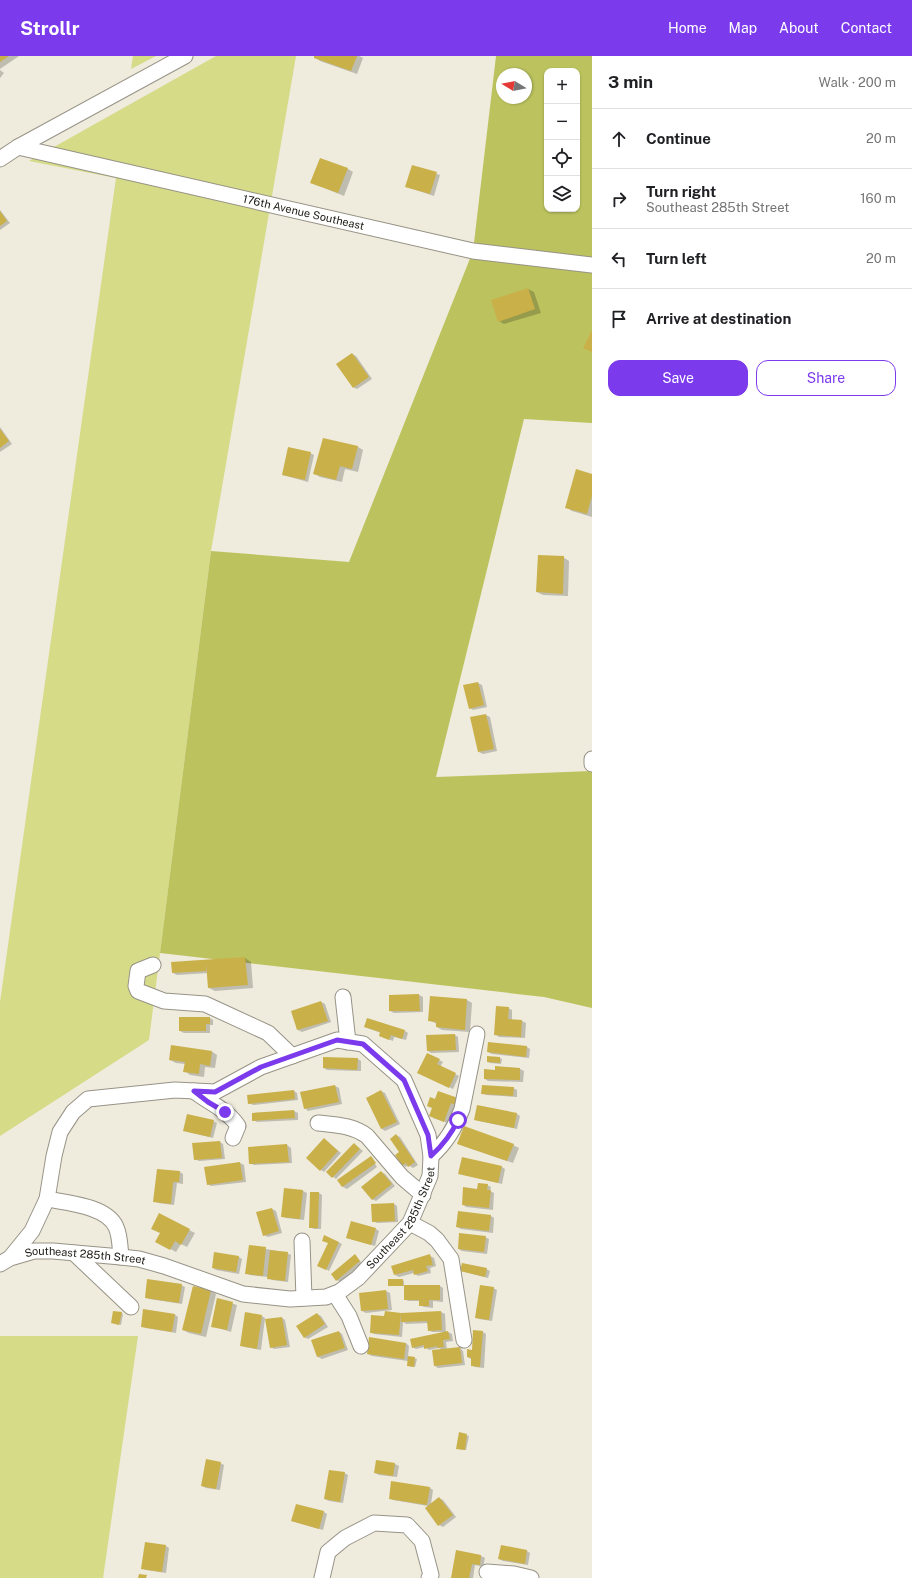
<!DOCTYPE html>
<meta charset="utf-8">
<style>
body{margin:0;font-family:"Public Sans",sans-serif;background:#f2f2f2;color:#202124}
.controls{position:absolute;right:12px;top:12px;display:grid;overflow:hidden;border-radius:8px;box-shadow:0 1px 3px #0004}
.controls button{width:36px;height:36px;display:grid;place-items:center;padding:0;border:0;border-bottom:1px solid #e0e0e0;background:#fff;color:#202124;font:20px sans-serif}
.compass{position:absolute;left:496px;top:12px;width:36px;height:36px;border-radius:50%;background:#fff;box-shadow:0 1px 3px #0004;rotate:280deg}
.stop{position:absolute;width:12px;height:12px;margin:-9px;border:3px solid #7c3aed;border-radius:50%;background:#fff}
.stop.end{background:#7c3aed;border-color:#fff;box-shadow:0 1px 4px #0008}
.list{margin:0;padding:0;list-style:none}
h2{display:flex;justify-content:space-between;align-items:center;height:52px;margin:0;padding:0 16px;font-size:17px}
h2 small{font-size:13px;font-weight:400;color:#757577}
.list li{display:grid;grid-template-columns:26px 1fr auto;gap:12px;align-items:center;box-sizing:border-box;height:60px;padding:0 16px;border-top:1px solid #e0e0e0}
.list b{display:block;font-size:15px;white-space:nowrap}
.list p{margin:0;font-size:13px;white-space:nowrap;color:#757577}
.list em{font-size:13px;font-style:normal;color:#757577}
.actions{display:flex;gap:8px;padding:12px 16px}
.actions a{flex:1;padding:9px 0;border:1px solid #7c3aed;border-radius:12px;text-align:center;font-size:14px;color:#7c3aed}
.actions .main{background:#7c3aed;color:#fff}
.icon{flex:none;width:22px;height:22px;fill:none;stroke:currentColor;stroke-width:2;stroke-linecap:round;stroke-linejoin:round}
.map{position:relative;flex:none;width:592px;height:1522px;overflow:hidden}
header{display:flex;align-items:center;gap:24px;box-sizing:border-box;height:56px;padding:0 20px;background:#7c3aed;color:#fff}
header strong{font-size:19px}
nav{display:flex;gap:22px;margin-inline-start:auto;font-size:14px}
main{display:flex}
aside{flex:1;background:#fff}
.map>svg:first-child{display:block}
.green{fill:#d5db87}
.forest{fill:#bcc35e;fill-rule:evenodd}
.shadow{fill:#0003}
.building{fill:#c9b049}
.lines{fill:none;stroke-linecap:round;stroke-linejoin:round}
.minor-casing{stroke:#979386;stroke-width:17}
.minor{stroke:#fff;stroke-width:15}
.route{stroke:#7c3aed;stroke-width:5}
.labels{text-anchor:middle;stroke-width:3;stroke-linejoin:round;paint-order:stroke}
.street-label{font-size:11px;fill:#23211c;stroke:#fff}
</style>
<header>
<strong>Strollr</strong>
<nav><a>Home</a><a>Map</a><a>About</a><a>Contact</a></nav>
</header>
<main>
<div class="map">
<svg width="592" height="1522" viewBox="0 0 592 1522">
<rect width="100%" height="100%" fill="#efebdd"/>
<g class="green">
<path d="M133 0H156L131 13Z"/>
<path d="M216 0H296L211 495 149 984 0 1080V946L116 122 29 105Z"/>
<path d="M0 1280H138L103 1522H0Z"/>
</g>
<path class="forest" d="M496 0H592V367L524 363 436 721 592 715V952L544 941 160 897 211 495 349 506 473 195ZM547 15H577V153H547ZM502 18H526V42H502Z"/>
<g class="shadow">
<path d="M0 0H19L0 13Z"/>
<path d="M315 0H359L363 2 357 18 320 5 315 1Z"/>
<path d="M0 14 4 17 0 22Z"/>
<path d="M413 110 440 119 434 140 410 132Z"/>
<path d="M348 113 353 116 344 140 312 127Z"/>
<path d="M0 154 10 167 0 174Z"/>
<path d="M528 233 534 236 541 257 504 268 499 265 492 245Z"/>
<path d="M352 298 356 300 372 323 357 333 353 331Z"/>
<path d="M0 371 12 388 0 396Z"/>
<path d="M324 383 358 391 363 394 358 416 345 413 342 426 320 421 315 418Z"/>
<path d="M310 397 314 399 308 426 283 419Z"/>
<path d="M592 419V461L572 455 566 451Z"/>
<path d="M563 501 569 505 568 540 543 539 537 536Z"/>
<path d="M478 627 482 629 487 651 473 654 470 652Z"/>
<path d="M486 659 490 661 497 695 483 698 479 696 471 662Z"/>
<path d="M245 902 251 906 253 932 215 935 209 932 208 917 177 919 173 917 207 905Z"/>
<path d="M419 939 423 941V956L394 957 390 955Z"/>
<path d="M467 944 472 947 470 976 442 974 437 971V968L429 964Z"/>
<path d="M321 946 325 948 331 966 302 976 298 974 292 955Z"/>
<path d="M508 952 512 954V964L522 965 526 967 525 982 499 981 495 978Z"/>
<path d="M210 962 213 964V969H210V977H184L180 975Z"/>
<path d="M365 971 405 975 408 977 406 984 394 981 393 985 380 980 381 977Z"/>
<path d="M455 979 458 981 459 996 431 997 428 995Z"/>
<path d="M527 991 530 993 529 1002 492 998 488 996Z"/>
<path d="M211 995 217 999 215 1012 205 1011 204 1021 190 1019 185 1015V1008L176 1007 170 1004Z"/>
<path d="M488 1001 500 1002 502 1003 501 1008 490 1007 488 1006Z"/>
<path d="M358 1003 361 1005V1015L327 1014 324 1012Z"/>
<path d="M439 1004 443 1006 440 1011 459 1020 453 1033 422 1018Z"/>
<path d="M496 1011 520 1013 524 1015 523 1026 488 1025 485 1023 496 1015Z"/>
<path d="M335 1030 339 1032 342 1048 308 1055 305 1052 301 1036Z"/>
<path d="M513 1032 517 1034V1041L486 1039 482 1037Z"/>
<path d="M294 1035 297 1037 298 1044 253 1049 249 1047Z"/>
<path d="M381 1035 385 1037 400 1068 385 1075 382 1073Z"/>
<path d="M438 1036 459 1050 455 1048 448 1067 433 1062 435 1044Z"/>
<path d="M294 1055 298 1057V1064L257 1066 253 1064V1057Z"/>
<path d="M517 1058 520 1060 517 1073 479 1065 475 1063Z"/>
<path d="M213 1065 217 1067 213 1082 184 1075Z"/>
<path d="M396 1079 400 1081 418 1109 413 1112 408 1109 406 1111 403 1109Z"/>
<path d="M324 1083 341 1097 324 1116 321 1114Z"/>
<path d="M220 1086 223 1088 225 1103 199 1105 195 1103Z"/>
<path d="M354 1088 363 1095 336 1123 327 1116Z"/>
<path d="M287 1089 291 1092 292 1107 254 1109 250 1107Z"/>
<path d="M513 1089 519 1092 513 1107 464 1090Z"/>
<path d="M371 1102 374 1103H372L377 1111 347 1133 343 1131 339 1125Z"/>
<path d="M240 1107 244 1109 246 1126 211 1130 208 1128Z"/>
<path d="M502 1111 505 1113 502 1128 459 1117Z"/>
<path d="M158 1114 180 1116 183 1118V1128L177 1127 174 1149 158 1147 155 1145Z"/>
<path d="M381 1116 385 1118 395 1130 376 1145 372 1143Z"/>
<path d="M487 1129 491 1131 490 1135 494 1137 493 1154 466 1151 463 1148 478 1134Z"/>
<path d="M285 1133 303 1135 307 1137 304 1164 286 1162 282 1160Z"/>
<path d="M319 1137 322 1139 321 1173H314L310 1171Z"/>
<path d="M394 1148 397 1150 398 1166 377 1167 373 1165Z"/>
<path d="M272 1153 276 1155 282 1177 268 1181 264 1179 258 1157Z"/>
<path d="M491 1160 494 1162 493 1177 461 1173 457 1171Z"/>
<path d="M376 1173 379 1175 375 1190 347 1182Z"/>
<path d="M189 1174 195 1177 187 1191 181 1188 176 1196 156 1185Z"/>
<path d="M485 1181 489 1183 487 1198 462 1195 459 1193Z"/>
<path d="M338 1186 342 1188 329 1215 322 1211Z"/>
<path d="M250 1190 287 1197 291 1199 288 1226 272 1224 268 1221 250 1219 246 1217Z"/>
<path d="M355 1200 363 1208 340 1226 337 1224 332 1218Z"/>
<path d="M430 1200 434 1202 436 1210 430 1212 431 1217 418 1220 414 1217 399 1221 395 1219Z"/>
<path d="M239 1201 242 1203 239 1218 216 1214 213 1212Z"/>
<path d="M486 1213 490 1215 488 1222 461 1215Z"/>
<path d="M402 1224 404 1225V1230H440L443 1232V1246L433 1245V1252L424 1251 420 1249V1245H408L405 1243V1230H389Z"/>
<path d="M181 1229 185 1231 182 1248 149 1243 146 1241Z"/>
<path d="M193 1231 211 1235 216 1238 206 1281 189 1277 183 1274Z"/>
<path d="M493 1232 497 1234 492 1265 479 1263 476 1261Z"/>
<path d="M386 1235 390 1237 392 1254 366 1257 362 1255Z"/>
<path d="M217 1243 237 1249 231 1276 212 1270Z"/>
<path d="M441 1256 445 1258 446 1277 448 1276 452 1278 453 1285 446 1286 447 1294 460 1292 463 1295 465 1309 438 1312 435 1310 443 1294 439 1292 429 1294 425 1291 416 1293 412 1291 444 1276H432L429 1274 428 1267 406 1268 403 1266 402 1281 374 1278 371 1276 385 1261 400 1258 402 1259V1258Z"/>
<path d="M121 1257 123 1258 121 1269 113 1267Z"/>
<path d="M174 1258 178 1261 176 1277 146 1272 142 1270Z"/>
<path d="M317 1258 321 1260 328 1271 308 1283 304 1281Z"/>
<path d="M262 1260 265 1262 261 1294 245 1291 241 1289Z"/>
<path d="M282 1262 285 1264 290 1291 274 1293 271 1291Z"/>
<path d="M339 1276 342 1278 348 1294 322 1303 318 1301 313 1285Z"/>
<path d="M483 1276 486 1278 484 1312 475 1311 472 1309 471 1303 468 1301 473 1295Z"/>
<path d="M406 1287 409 1290 408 1301 417 1303 415 1311 409 1310 408 1305 372 1300 368 1298Z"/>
<path d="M459 1378 469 1380 466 1394 459 1393Z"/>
<path d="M377 1405 395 1408 399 1410 397 1421 379 1419 375 1417Z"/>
<path d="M220 1407 224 1409 220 1434 206 1432 202 1430Z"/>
<path d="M344 1417 348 1419 343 1447 329 1445 325 1443Z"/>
<path d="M430 1432 433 1434 431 1448 439 1442 443 1444 456 1461 443 1471 439 1469 428 1450 393 1444 390 1442Z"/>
<path d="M324 1456 327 1458 323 1474 292 1465Z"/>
<path d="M166 1490 169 1492 166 1517 146 1514 142 1512Z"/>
<path d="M527 1495 530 1497 528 1509 503 1505 499 1503Z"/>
<path d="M457 1496 481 1500 485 1502 483 1511 475 1509 473 1522H452Z"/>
</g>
<g class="building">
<path d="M0 0H9L0 6Z"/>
<path d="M314 0H357L351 15 314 2Z"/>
<path d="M320 102 348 112 338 137 310 127Z"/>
<path d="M412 109 437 116 430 138 405 131Z"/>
<path d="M0 155 7 165 0 170Z"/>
<path d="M528 232 535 253 498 266 491 244Z"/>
<path d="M592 274V296L583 292Z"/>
<path d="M352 297 369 321 353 332 336 308Z"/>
<path d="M0 373 9 385 0 392Z"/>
<path d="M323 382 358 390 352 413 340 410 336 424 313 418Z"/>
<path d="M288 391 311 396 305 424 282 419Z"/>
<path d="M576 413 592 418V440L587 458 565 452Z"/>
<path d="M538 499 564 500 563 538 536 536Z"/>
<path d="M478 626 484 649 469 653 463 629Z"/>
<path d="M486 658 494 693 478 696 470 661Z"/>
<path d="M245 901 248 929 208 932 206 907V915L172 917 171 906Z"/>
<path d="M419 938 420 955H389V939Z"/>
<path d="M430 940 467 943 465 974 436 971V966L428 965Z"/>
<path d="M321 945 328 965 297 974 291 955Z"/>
<path d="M496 950 509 951 508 963 522 964 521 981 494 979Z"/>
<path d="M179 961H210V968H206V975H179Z"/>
<path d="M367 962 405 974 402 983 391 979 389 984 379 980 380 976 364 971Z"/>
<path d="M455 978 456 994 427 995 426 979Z"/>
<path d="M488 986 527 990 526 1001 487 996Z"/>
<path d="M171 989 212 995 210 1010 200 1008 199 1018 183 1016 185 1006 169 1004Z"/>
<path d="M427 997 440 1003 437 1008 456 1017 449 1032 417 1017Z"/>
<path d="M487 1000 500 1001V1007L487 1006Z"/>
<path d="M323 1001 358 1002 357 1014 323 1012Z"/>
<path d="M495 1010 520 1012V1024L484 1023V1013L495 1014Z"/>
<path d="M335 1029 339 1046 304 1053 300 1036Z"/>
<path d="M482 1029 514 1031 513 1040 481 1038Z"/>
<path d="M294 1034 295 1043 248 1048 247 1039Z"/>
<path d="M381 1034 397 1066 381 1073 366 1042Z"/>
<path d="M438 1035 458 1042 455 1049 451 1047 444 1066 429 1060 432 1052 427 1050 430 1041 435 1043Z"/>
<path d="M477 1049 517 1057 514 1072 474 1064Z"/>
<path d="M294 1054 295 1062 252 1065V1057Z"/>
<path d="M187 1058 214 1064 210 1081 183 1075Z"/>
<path d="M464 1070 514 1088 507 1105 457 1088Z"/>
<path d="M396 1078 415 1106 408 1111 406 1107 402 1110 395 1099 399 1096 390 1083Z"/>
<path d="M324 1082 338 1095 320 1115 306 1102Z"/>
<path d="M220 1085 222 1102 194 1104 192 1087Z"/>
<path d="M354 1087 360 1093 332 1122 326 1116Z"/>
<path d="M287 1088 289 1106 249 1108 248 1091Z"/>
<path d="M371 1100 376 1107 342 1131 337 1124Z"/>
<path d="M462 1101 502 1110 498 1127 458 1118Z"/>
<path d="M240 1106 243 1124 207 1129 204 1111Z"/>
<path d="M157 1113 180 1115 179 1126H173L171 1148 153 1146Z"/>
<path d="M381 1115 392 1128 372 1144 361 1131Z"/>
<path d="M478 1127 488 1128 487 1134H491L489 1152 462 1149 463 1131 477 1133Z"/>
<path d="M284 1132 303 1134 300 1163 281 1161Z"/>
<path d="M310 1136H319L318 1172H309Z"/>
<path d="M394 1147 395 1165 372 1166 371 1148Z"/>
<path d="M272 1152 279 1175 263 1180 256 1156Z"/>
<path d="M458 1155 491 1159 489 1175 456 1171Z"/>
<path d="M159 1157 190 1173 181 1189 175 1185 170 1194 155 1186 160 1177 151 1173Z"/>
<path d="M351 1165 376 1172 371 1189 346 1182Z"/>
<path d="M459 1177 486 1180 484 1196 458 1193Z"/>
<path d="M324 1179 339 1186 326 1214 317 1210 328 1187 322 1185Z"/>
<path d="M249 1189 266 1191 263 1220 245 1218Z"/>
<path d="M270 1194 288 1196 285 1225 267 1223Z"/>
<path d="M214 1196 239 1200 236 1216 212 1212Z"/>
<path d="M355 1198 360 1205 336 1225 331 1218Z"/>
<path d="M430 1198 433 1209 426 1210 428 1215 414 1219 413 1214 394 1219 391 1210Z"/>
<path d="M462 1207 487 1212 485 1221 460 1215Z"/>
<path d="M147 1223 182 1228 179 1247 145 1242Z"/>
<rect x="388" y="1223" width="15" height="7"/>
<path d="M404 1229H440V1244H429V1250H419V1244H404Z"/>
<path d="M480 1229 494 1231 489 1264 475 1262Z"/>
<path d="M193 1230 211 1234 201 1278 182 1274Z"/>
<path d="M386 1234 388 1253 361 1255 359 1237Z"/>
<path d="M217 1242 233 1246 227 1274 211 1271Z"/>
<path d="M143 1253 175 1258 172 1276 141 1271Z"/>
<path d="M113 1255 122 1256 119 1269 111 1267Z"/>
<path d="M385 1255 401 1257 399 1279 370 1277 371 1259 384 1260Z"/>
<path d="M441 1255 442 1274 428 1275 427 1265 401 1266V1257Z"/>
<path d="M245 1256 262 1259 257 1293 240 1290Z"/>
<path d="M317 1257 325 1268 304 1282 296 1270Z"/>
<path d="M282 1261 287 1289 270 1292 265 1263Z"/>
<path d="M473 1274 483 1275 480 1311 471 1310V1302L467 1301V1293L472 1294Z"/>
<path d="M339 1275 345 1292 317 1301 311 1284Z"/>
<path d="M448 1275 450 1283 443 1284 444 1291 437 1292V1290L424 1293V1289L412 1292 410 1283Z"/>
<path d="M369 1281 406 1287 404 1303 367 1298Z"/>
<path d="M460 1291 462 1307 434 1310 432 1294Z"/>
<path d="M408 1300 415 1301 414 1311 407 1310Z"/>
<path d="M459 1376 467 1378 465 1394 456 1393Z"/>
<path d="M206 1403 221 1406 216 1433 201 1430Z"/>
<path d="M376 1404 395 1407 393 1420 374 1417Z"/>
<path d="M329 1414 345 1416 340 1446 324 1443Z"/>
<path d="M391 1425 430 1431 427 1449 389 1443Z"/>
<path d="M439 1441 453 1459 438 1470 425 1452Z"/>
<path d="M296 1448 324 1455 319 1473 291 1465Z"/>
<path d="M145 1486 166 1489 162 1516 141 1513Z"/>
<path d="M501 1489 527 1494 525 1508 498 1503Z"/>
<path d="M456 1494 481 1499 480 1509 472 1508 469 1522H451Z"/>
<path d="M139 1518 147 1519 146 1522H138Z"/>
</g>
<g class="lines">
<defs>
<g id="minor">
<path id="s1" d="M18 91 473 195 592 209"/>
<path d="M0 103 18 91 185 0"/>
<path d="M592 703V708"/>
<path d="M153 909 138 915 136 930 138 935 164 945 205 948 268 977 292 1000"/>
<path d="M343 941 348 986"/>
<path d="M194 1035C208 1046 228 1054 238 1070L233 1082"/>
<path d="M318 1067C336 1069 352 1069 367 1080L402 1121 423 1139"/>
<path d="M431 1100C446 1087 455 1072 462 1053L477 978"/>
<path d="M47 1143C67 1147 107 1150 116 1171 120 1179 120 1192 121 1201"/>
<path d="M410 1167 429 1177 437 1184 451 1203 464 1284"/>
<path d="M302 1185 304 1242"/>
<path d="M74 1197 131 1251"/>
<path id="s2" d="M0 1208 10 1202 34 1195H53L121 1201 139 1203 164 1210 243 1238 290 1243 326 1241 339 1236 358 1222 410 1167 430 1120 431 1100 428 1079 404 1024 363 988 337 984 261 1011 215 1036 175 1034 88 1043 73 1056 60 1076 54 1100 47 1143 32 1175 10 1202"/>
<path d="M335 1238 349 1260 361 1290"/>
<path d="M487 1516 514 1518 531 1522"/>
<path d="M322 1522 328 1496 345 1482 374 1467 407 1469 422 1485 431 1519 429 1522"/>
</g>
</defs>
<use href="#minor" class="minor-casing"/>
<use href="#minor" class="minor"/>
</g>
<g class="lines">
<path class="route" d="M225 1056 208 1046 194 1035 215 1036 261 1011 337 984 363 988 404 1024 428 1079 431 1100C443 1089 451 1079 458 1064"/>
</g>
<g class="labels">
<g class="street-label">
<text dy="4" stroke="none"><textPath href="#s1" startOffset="293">176th Avenue Southeast</textPath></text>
<text dy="4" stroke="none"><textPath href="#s2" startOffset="448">Southeast 285th Street</textPath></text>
<text dy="4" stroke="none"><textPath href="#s2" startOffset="88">Southeast 285th Street</textPath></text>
</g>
</g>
</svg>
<div class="controls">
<button>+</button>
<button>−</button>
<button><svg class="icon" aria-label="locate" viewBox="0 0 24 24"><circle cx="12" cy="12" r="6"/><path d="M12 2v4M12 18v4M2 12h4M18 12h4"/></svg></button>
<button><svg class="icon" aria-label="layers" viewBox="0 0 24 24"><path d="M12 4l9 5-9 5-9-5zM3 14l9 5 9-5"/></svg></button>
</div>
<svg class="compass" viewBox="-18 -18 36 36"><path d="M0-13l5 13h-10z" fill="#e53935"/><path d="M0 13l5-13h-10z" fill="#757577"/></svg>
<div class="stop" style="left:458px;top:1064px"></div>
<div class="stop end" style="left:225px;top:1056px"></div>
</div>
<aside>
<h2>3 min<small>Walk · 200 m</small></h2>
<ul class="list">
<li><svg class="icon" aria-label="ahead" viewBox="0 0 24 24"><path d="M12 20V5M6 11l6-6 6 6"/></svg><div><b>Continue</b></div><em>20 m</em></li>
<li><svg class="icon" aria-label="right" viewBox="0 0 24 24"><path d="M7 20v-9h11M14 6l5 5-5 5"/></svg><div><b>Turn right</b><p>Southeast 285th Street</p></div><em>160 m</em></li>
<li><svg class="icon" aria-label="left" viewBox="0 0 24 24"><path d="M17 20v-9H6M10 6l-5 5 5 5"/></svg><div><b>Turn left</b></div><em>20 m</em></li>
<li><svg class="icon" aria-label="arrive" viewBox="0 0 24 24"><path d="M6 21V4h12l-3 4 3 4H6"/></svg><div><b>Arrive at destination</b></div></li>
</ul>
<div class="actions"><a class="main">Save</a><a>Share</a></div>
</aside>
</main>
